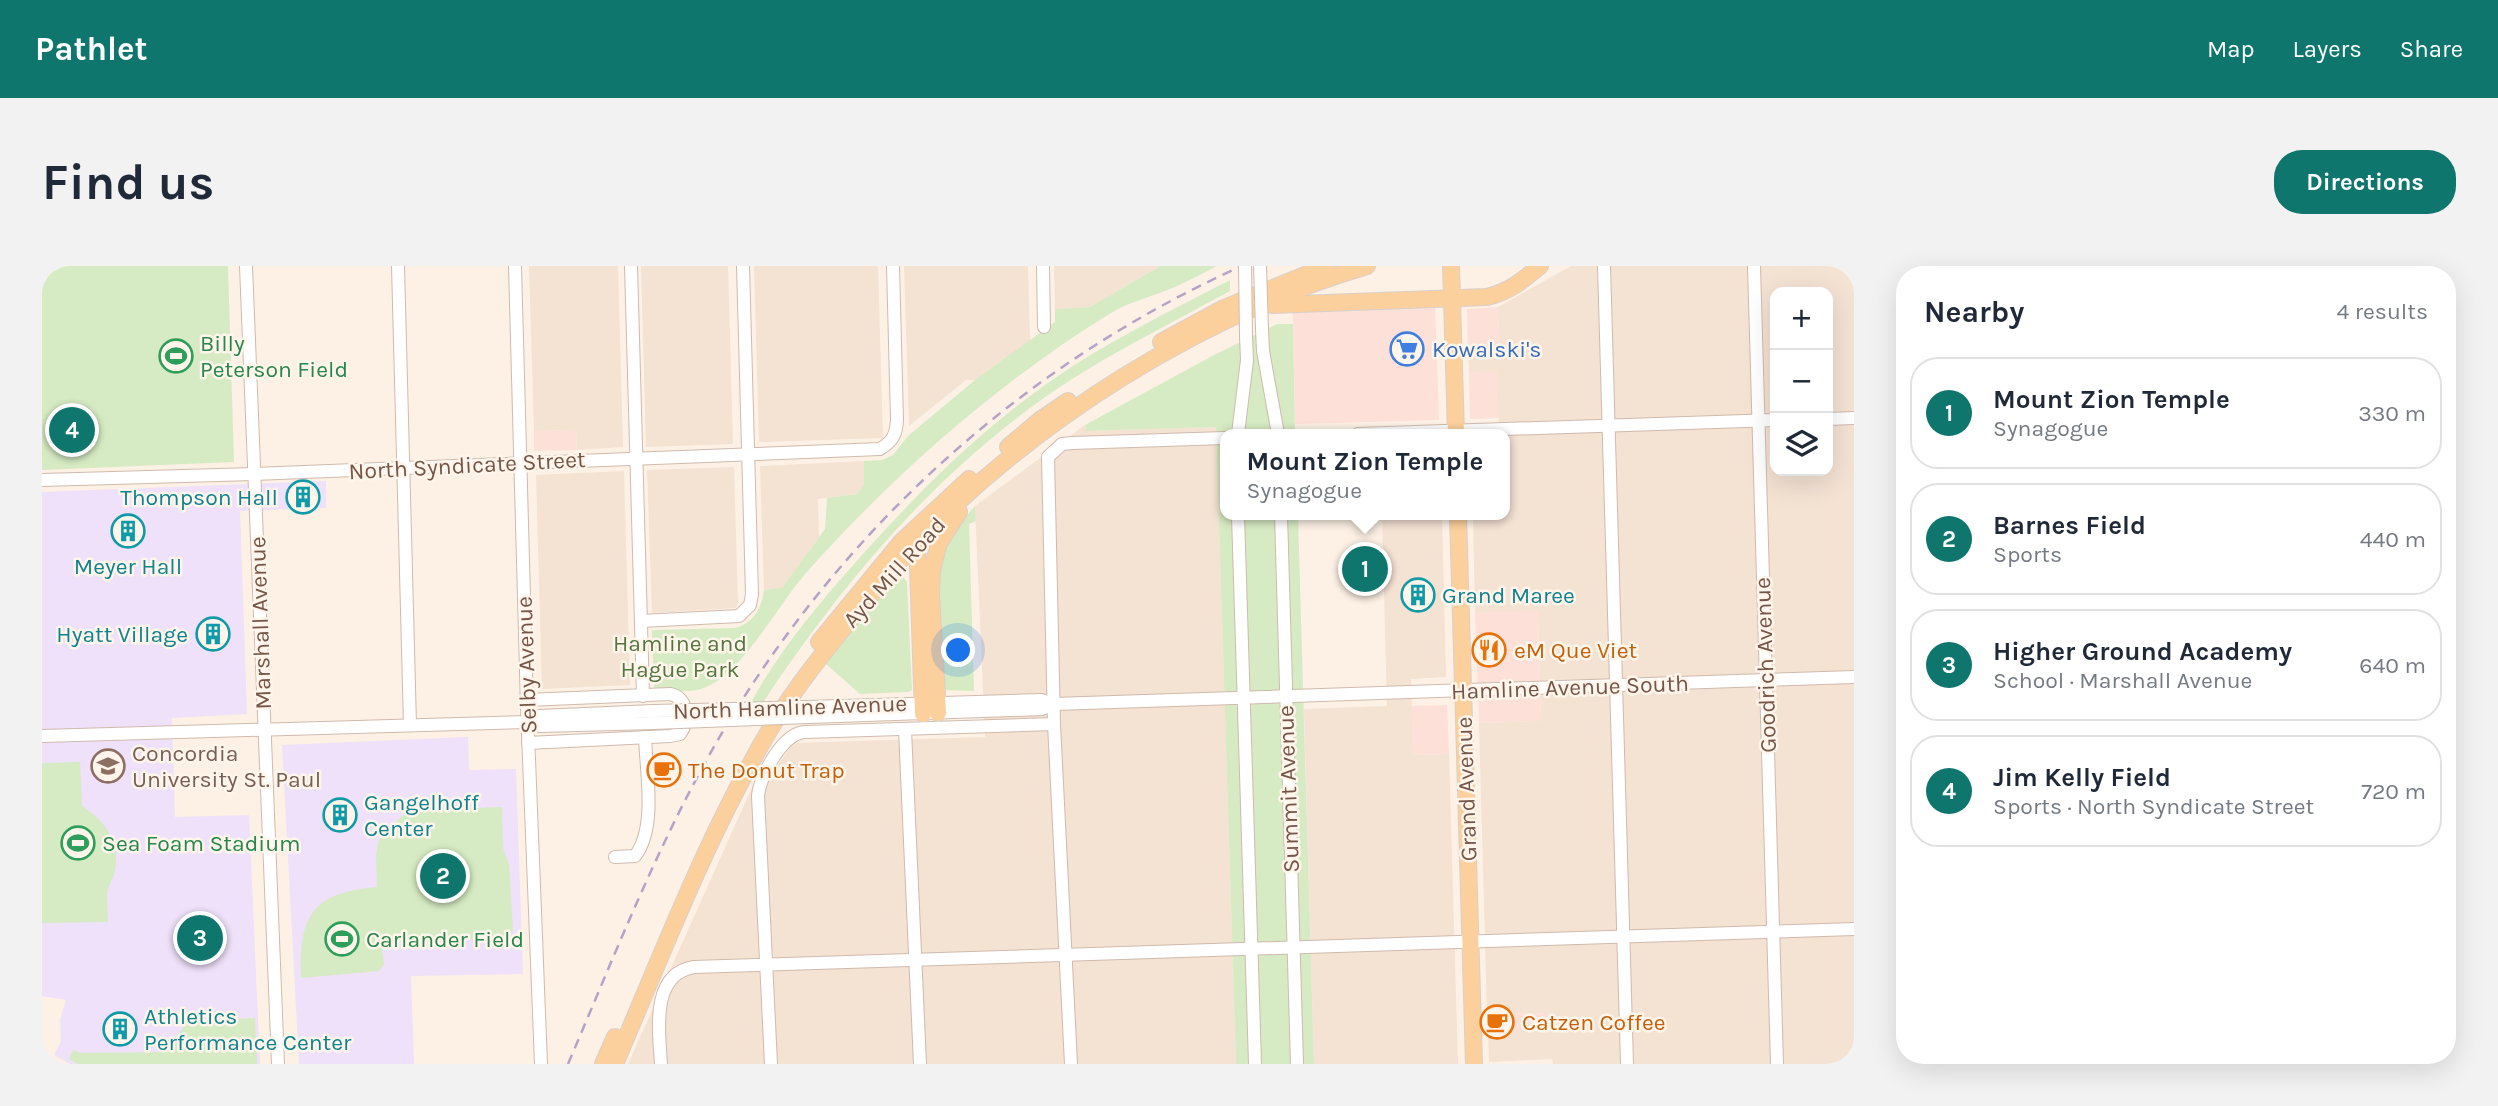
<!DOCTYPE html>
<meta charset="utf-8">
<style>
body{margin:0;font-family:Karla,sans-serif;background:#f2f2f3;color:#1f2937}
.controls{position:absolute;right:21px;top:21px;display:grid;overflow:hidden;border-radius:14px;box-shadow:0 7px 28px #0002}
.controls button{width:63px;height:63px;display:grid;place-items:center;padding:0;border:0;border-bottom:2px solid #e0e1e3;background:#fff;color:#1f2937;font:35px sans-serif}
.you{position:absolute;left:917px;top:385px;width:24px;height:24px;margin:-18px;border:5px solid #fff;border-radius:50%;background:#1a73e8;box-shadow:0 0 0 10px #1a73e833}
.badge{display:grid;place-items:center;width:46px;height:46px;border-radius:50%;background:#0f766e;color:#fff;font-size:23px;font-weight:700}
.pin{position:absolute;translate:-50% -50%;border:4px solid #fff;box-shadow:0 2px 7px #0006}
.popup{position:absolute;left:1178px;top:163px;width:290px;height:91px;box-sizing:border-box;display:grid;place-content:center;border-radius:14px;background:#fff;filter:drop-shadow(0 2px 5px #0005);font-size:23px;white-space:nowrap;color:#747a83}
.popup b{font-size:26px;color:#1f2937}
.popup::after{content:'';position:absolute;left:50%;top:100%;margin-left:-14px;border:14px solid transparent;border-top-color:#fff}
.list{margin:0;padding:0;list-style:none}
h2{display:flex;justify-content:space-between;align-items:center;height:91px;margin:0;padding:0 28px;font-size:30px}
h2 small{font-size:23px;font-weight:400;color:#747a83}
.list li{display:grid;grid-template-columns:46px 1fr auto;gap:21px;align-items:center;box-sizing:border-box;height:112px;margin:0 14px 14px;padding:0 14px;border:2px solid #e0e1e3;border-radius:28px}
.list b{display:block;font-size:26px;white-space:nowrap}
.list p{margin:0;font-size:23px;white-space:nowrap;color:#747a83}
.list em{font-size:23px;font-style:normal;color:#747a83}
.icon{flex:none;width:38px;height:38px;fill:none;stroke:currentColor;stroke-width:2;stroke-linecap:round;stroke-linejoin:round}
.map{position:relative;flex:none;width:1812px;height:798px;overflow:hidden;border-radius:28px}
header{display:flex;align-items:center;gap:42px;box-sizing:border-box;height:98px;padding:0 35px;background:#0f766e;color:#fff}
header strong{font-size:33px}
nav{display:flex;gap:38px;margin-inline-start:auto;font-size:24px}
.intro{display:flex;align-items:center;justify-content:space-between;box-sizing:border-box;height:168px;padding:0 42px}
h1{margin:0;font-size:49px}
.button{padding:18px 32px;border-radius:28px;background:#0f766e;color:#fff;font-size:24px;font-weight:700}
main{display:flex;gap:42px;padding:0 42px}
aside{flex:1;background:#fff;border-radius:28px;box-shadow:0 7px 28px #0002}
.map>svg:first-child{display:block}
.residential{fill:#f4e2d3;fill-rule:evenodd}
.commercial{fill:#fde0d8}
.education{fill:#eee1f9}
.green{fill:#d6ebc3}
.lines{fill:none;stroke-linecap:round;stroke-linejoin:round}
.minor-casing{stroke:#d0baad;stroke-width:14}
.major-casing{stroke:#d9cfcc;stroke-width:18}
.minor{stroke:#fff;stroke-width:12}
.major{stroke:#fcd09c;stroke-width:16}
.rail{stroke:#b3a3c7;stroke-width:2.5;stroke-dasharray:10 7;stroke-linecap:butt}
.minor-bridge-casing{stroke:#d0baad;stroke-width:14;stroke-linecap:butt}
.minor-bridge{stroke:#fff;stroke-width:12}
.labels{text-anchor:middle;stroke-width:5;stroke-linejoin:round;paint-order:stroke}
.leisure-label{font-size:23px;fill:#27864d;stroke:#fff5eb;text-anchor:start}
.shop-label{font-size:23px;fill:#366cbe;stroke:#fff5eb;text-anchor:start}
.street-label{font-size:23px;fill:#765549;stroke:#fff5eb}
.culture-label{font-size:23px;fill:#0d838f;stroke:#fff5eb;text-anchor:start}
.park-label{font-size:23px;fill:#53763e;stroke:#fff5eb}
.food-label{font-size:23px;fill:#c56008;stroke:#fff5eb;text-anchor:start}
.education-label{font-size:23px;fill:#785e54;stroke:#fff5eb;text-anchor:start}
</style>
<header>
<strong>Pathlet</strong>
<nav><a>Map</a><a>Layers</a><a>Share</a></nav>
</header>
<div class="intro"><h1>Find us</h1><a class="button">Directions</a></div>
<main>
<div class="map">
<svg width="1812" height="798" viewBox="0 0 1812 798">
<rect width="100%" height="100%" fill="#fdf1e5"/>
<g class="residential">
<path d="M487 0H576L581 181 535 184 534 164 492 165Z"/>
<path d="M599 0H686L691 178 604 181Z"/>
<path d="M712 0H836L841 172 717 176Z"/>
<path d="M862 0H986L988 75 934 114H924L867 160Z"/>
<path d="M1012 0H1118L1048 41 1013 43Z"/>
<path d="M1529 0H1812V798H1511L1510 793 1447 796 1446 765 1507 763V747L1445 748 1437 457 1499 455 1496 346 1433 347 1431 249H1463V168H1457L1455 106H1427L1426 91 1458 90 1456 41ZM1733 26H1786V205H1733Z"/>
<path d="M1043 159 1044 165 1174 161 1194 798H586L711 519 728 511 751 477 943 471 933 240Z"/>
<path d="M822 195V219L815 228 776 233 777 271 740 323 722 324 718 200Z"/>
<path d="M692 201 696 337 694 342 610 347 605 204Z"/>
<path d="M582 205 588 419 500 423 494 209Z"/>
<path d="M1340 249H1400L1404 411 1369 413 1371 489 1407 488 1416 798H1272L1262 443 1345 440Z"/>
</g>
<g class="commercial">
<path d="M1393 39 1397 154 1253 158 1251 43Z"/>
<path d="M1456 41 1458 90 1426 91 1425 43Z"/>
<path d="M1455 105 1457 152 1428 153 1427 106Z"/>
<path d="M534 164 535 184 492 185V165Z"/>
<path d="M1496 345 1499 455 1437 457 1433 347Z"/>
<path d="M1405 439 1407 488 1371 489 1369 440Z"/>
<path d="M1507 747V763L1446 765 1445 748Z"/>
</g>
<g class="education">
<path d="M284 215V242L198 245 205 448 130 452 133 551 207 549 218 798H28L12 789 19 775 18 754 24 734 0 730V226Z"/>
<path d="M426 471 427 504 474 503 481 708 369 710 372 798H257L240 479Z"/>
</g>
<g class="green">
<path d="M0 0H186L192 196 0 204Z"/>
<path d="M1118 0H1175C1158 9 1141 18 1123 25 1105 32 1085 37 1069 47 958 115 851 209 764 307 737 337 698 412 659 423 646 427 626 424 612 424L610 364 693 362C712 357 719 343 722 324L740 322 783 263 785 232 815 228 822 219V195L840 194 851 189 866 170 933 114 1013 56V43L1048 41Z"/>
<path d="M1188 14V25C1135 54 1081 81 1030 113 903 195 803 312 720 438H708C738 383 778 336 820 289 876 227 934 168 1003 119 1060 78 1126 46 1188 14Z"/>
<path d="M1235 58H1251L1253 168H1183V249H1256L1272 798H1194L1174 161 1044 165 1043 159 1172 89Z"/>
<path d="M933 240 934 255 927 258 932 425 900 424 896 300 903 274Z"/>
<path d="M858 307 865 316 870 424 866 426 818 428 784 398Z"/>
<path d="M38 496 40 540C63 555 79 576 73 606 71 613 66 620 65 627 65 636 66 647 66 656L0 657V497Z"/>
<path d="M460 541 461 582 467 598 471 665 463 672 344 676 338 666 342 699 337 705 259 712C257 649 270 627 335 621L334 589 337 574 360 550 377 544Z"/>
<path d="M213 752 215 798H36L27 793 31 784 38 787 120 786 147 755Z"/>
</g>
<g class="lines">
<defs>
<g id="minor">
<path d="M204 0 236 798"/>
<path d="M356 0 368 459"/>
<path d="M473 0 485 442 499 798"/>
<path d="M589 0 601 430"/>
<path d="M1001 0 1002 61"/>
<path d="M1562 0 1585 798"/>
<path d="M1712 0 1735 798"/>
<path d="M1220 63 1221 85 1236 168"/>
<path d="M1786 153 1812 152"/>
<path d="M1196 168 1205 94 1204 70"/>
<path d="M1316 168 1733 154"/>
<path d="M0 214 212 208 838 183C851 175 854 169 855 154L851 0"/>
<path d="M1196 249 1213 798"/>
<path d="M1239 249 1255 798"/>
<path d="M599 355 697 350 708 339 710 328 701 0"/>
<path d="M484 434 628 428C646 431 648 455 638 468L628 470 486 477"/>
<path d="M766 441 999 434 1012 438 1812 411"/>
<path d="M767 451 1000 443 1012 438"/>
<path d="M485 456 497 450 611 445"/>
<path d="M863 464 878 798"/>
<path d="M0 470 485 456 498 460 612 457"/>
<path d="M573 591 593 590C615 562 604 505 603 471"/>
<path d="M619 798C617 766 608 708 652 701L1812 663"/>
<path d="M729 798 716 530C718 509 741 467 763 466L1012 458"/>
<path d="M1029 798 1012 458 1006 191 1020 178 1030 177 1183 172"/>
</g>
<g id="major">
<path d="M1409 0 1414 168"/>
<path d="M1230 39 1445 31C1467 26 1481 14 1498 0"/>
<path d="M1119 76 1182 42 1285 0"/>
<path d="M966 181 998 154 1026 135"/>
<path d="M1416 249 1432 798"/>
<path d="M875 273 881 448"/>
<path d="M777 376 860 275 927 213"/>
<path d="M896 447 889 328 890 304 897 277 917 246"/>
<path d="M561 798 573 771"/>
<path d="M573 798C622 684 666 567 730 460 756 417 787 380 819 341 837 319 855 297 875 276 996 152 1158 49 1325 0"/>
</g>
</defs>
<use href="#minor" class="minor-casing"/>
<use href="#major" class="major-casing"/>
<use href="#minor" class="minor"/>
<use href="#major" class="major"/>
<path class="rail" d="M526 798C577 679 624 557 692 447 813 251 990 94 1200 0"/>
<defs>
<g id="minor-bridge">
<path d="M1203 0 1204 70"/>
<path d="M1218 0 1220 63"/>
<path d="M611 445 766 441"/>
<path d="M612 457 767 451"/>
</g>
</defs>
<use href="#minor-bridge" class="minor-bridge-casing"/>
<use href="#minor-bridge" class="minor-bridge"/>
</g>
<defs>
<symbol id="supermarket-ring" viewBox="-11 -11 22 22"><circle r="9.5" fill="#fff5eb" stroke="#3f7fe0" stroke-width="1.5"/><path d="M-6-5.5h2.5l.6 2H6L4.5 2H-2.5L-4.4-4H-6ZM-1.5 3.2a1.3 1.3 0 1 0 .1 0ZM3 3.2a1.3 1.3 0 1 0 .1 0Z" fill="#3f7fe0"/></symbol>
<symbol id="stadium-ring" viewBox="-11 -11 22 22"><circle r="9.5" fill="#fff5eb" stroke="#2e9e5b" stroke-width="1.5"/><path d="M0-5a6.5 5 0 1 0 0 10a6.5 5 0 1 0 0-10ZM-3.5-1.8h7v3.6h-7Z" fill="#2e9e5b"/></symbol>
<symbol id="building-ring" viewBox="-11 -11 22 22"><circle r="9.5" fill="#fff5eb" stroke="#0f9aa8" stroke-width="1.5"/><path d="M-4-6H4V6H1V3H-1V6H-4ZM-2.5-4.3h1.7v1.8h-1.7ZM.8-4.3h1.7v1.8H.8ZM-2.5-1h1.7V.8h-1.7ZM.8-1h1.7V.8H.8Z" fill="#0f9aa8"/></symbol>
<symbol id="restaurant-ring" viewBox="-11 -11 22 22"><circle r="9.5" fill="#fff5eb" stroke="#e8710a" stroke-width="1.5"/><path d="M-5-6h1v4h1v-4h1v4h1v-4h1v5L-1.5 .5V6h-2V.5L-5-1ZM5-6V6H3V1.5H1.5Q1.5-4 5-6Z" fill="#e8710a"/></symbol>
<symbol id="university-ring" viewBox="-11 -11 22 22"><circle r="9.5" fill="#fff5eb" stroke="#8d6e63" stroke-width="1.5"/><path d="M0-5L7-2L0 1L-7-2ZM-4 1L0 2.5L4 1V4Q0 6-4 4Z" fill="#8d6e63"/></symbol>
<symbol id="cafe-ring" viewBox="-11 -11 22 22"><circle r="9.5" fill="#fff5eb" stroke="#e8710a" stroke-width="1.5"/><path d="M-5.5-4.5H6V0H3Q3 3.5 0 3.5H-2.5Q-5.5 3.5-5.5 0ZM3-3.2v2h1.7v-2ZM-6 4.5H4V6H-6Z" fill="#e8710a"/></symbol>
</defs>
<g fill-rule="evenodd">
<use href="#supermarket-ring" x="1346" y="64" width="38" height="38"/>
<use href="#stadium-ring" x="115" y="71" width="38" height="38"/>
<use href="#building-ring" x="242" y="212" width="38" height="38"/>
<use href="#building-ring" x="67" y="246" width="38" height="38"/>
<use href="#building-ring" x="1357" y="310" width="38" height="38"/>
<use href="#building-ring" x="152" y="349" width="38" height="38"/>
<use href="#restaurant-ring" x="1428" y="365" width="38" height="38"/>
<use href="#university-ring" x="47" y="481" width="38" height="38"/>
<use href="#cafe-ring" x="603" y="485" width="38" height="38"/>
<use href="#building-ring" x="279" y="530" width="38" height="38"/>
<use href="#stadium-ring" x="17" y="558" width="38" height="38"/>
<use href="#stadium-ring" x="281" y="654" width="38" height="38"/>
<use href="#cafe-ring" x="1436" y="737" width="38" height="38"/>
<use href="#building-ring" x="59" y="744" width="38" height="38"/>
</g>
<g class="labels">
<g class="leisure-label">
<text x="158" y="85">Billy<tspan x="158" dy="26">Peterson Field</tspan></text>
<text x="60" y="585">Sea Foam Stadium</text>
<text x="324" y="681">Carlander Field</text>
</g>
<g class="shop-label">
<text x="1390" y="91">Kowalski's</text>
</g>
<g class="street-label">
<text transform="translate(425 199) rotate(-3)" y="8">North Syndicate Street</text>
<text transform="translate(852 306) rotate(-48)" y="8">Ayd Mill Road</text>
<text transform="translate(218 357) rotate(-92)" y="8">Marshall Avenue</text>
<text transform="translate(484 399) rotate(-92)" y="8">Selby Avenue</text>
<text transform="translate(1723 399) rotate(-92)" y="8">Goodrich Avenue</text>
<text transform="translate(1528 421) rotate(-2)" y="8">Hamline Avenue South</text>
<text transform="translate(748 441) rotate(-2)" y="8">North Hamline Avenue</text>
<text transform="translate(1246 523) rotate(-92)" y="8">Summit Avenue</text>
<text transform="translate(1424 523) rotate(-92)" y="8">Grand Avenue</text>
</g>
<g class="culture-label">
<text x="236" y="239" text-anchor="end">Thompson Hall</text>
<text x="86" y="308" text-anchor="middle">Meyer Hall</text>
<text x="1400" y="337">Grand Maree</text>
<text x="146" y="376" text-anchor="end">Hyatt Village</text>
<text x="322" y="544">Gangelhoff<tspan x="322" dy="26">Center</tspan></text>
<text x="102" y="758">Athletics<tspan x="102" dy="26">Performance Center</tspan></text>
</g>
<g class="park-label">
<text x="638" y="385">Hamline and<tspan x="638" dy="26">Hague Park</tspan></text>
</g>
<g class="food-label">
<text x="1472" y="392">eM Que Viet</text>
<text x="646" y="512">The Donut Trap</text>
<text x="1480" y="764">Catzen Coffee</text>
</g>
<g class="education-label">
<text x="90" y="495">Concordia<tspan x="90" dy="26">University St. Paul</tspan></text>
</g>
</g>
</svg>
<div class="controls">
<button>+</button>
<button>−</button>
<button><svg class="icon" aria-label="layers" viewBox="0 0 24 24"><path d="M12 4l9 5-9 5-9-5zM3 14l9 5 9-5"/></svg></button>
</div>
<div class="you"></div>
<div class="pin badge" style="left:1323px;top:303px">1</div>
<div class="popup"><b>Mount Zion Temple</b>Synagogue</div>
<div class="pin badge" style="left:401px;top:610px">2</div>
<div class="pin badge" style="left:158px;top:672px">3</div>
<div class="pin badge" style="left:30px;top:164px">4</div>
</div>
<aside>
<h2>Nearby<small>4 results</small></h2>
<ul class="list">
<li><span class="badge">1</span><div><b>Mount Zion Temple</b><p>Synagogue</p></div><em>330 m</em></li>
<li><span class="badge">2</span><div><b>Barnes Field</b><p>Sports</p></div><em>440 m</em></li>
<li><span class="badge">3</span><div><b>Higher Ground Academy</b><p>School · Marshall Avenue</p></div><em>640 m</em></li>
<li><span class="badge">4</span><div><b>Jim Kelly Field</b><p>Sports · North Syndicate Street</p></div><em>720 m</em></li>
</ul>
</aside>
</main>
